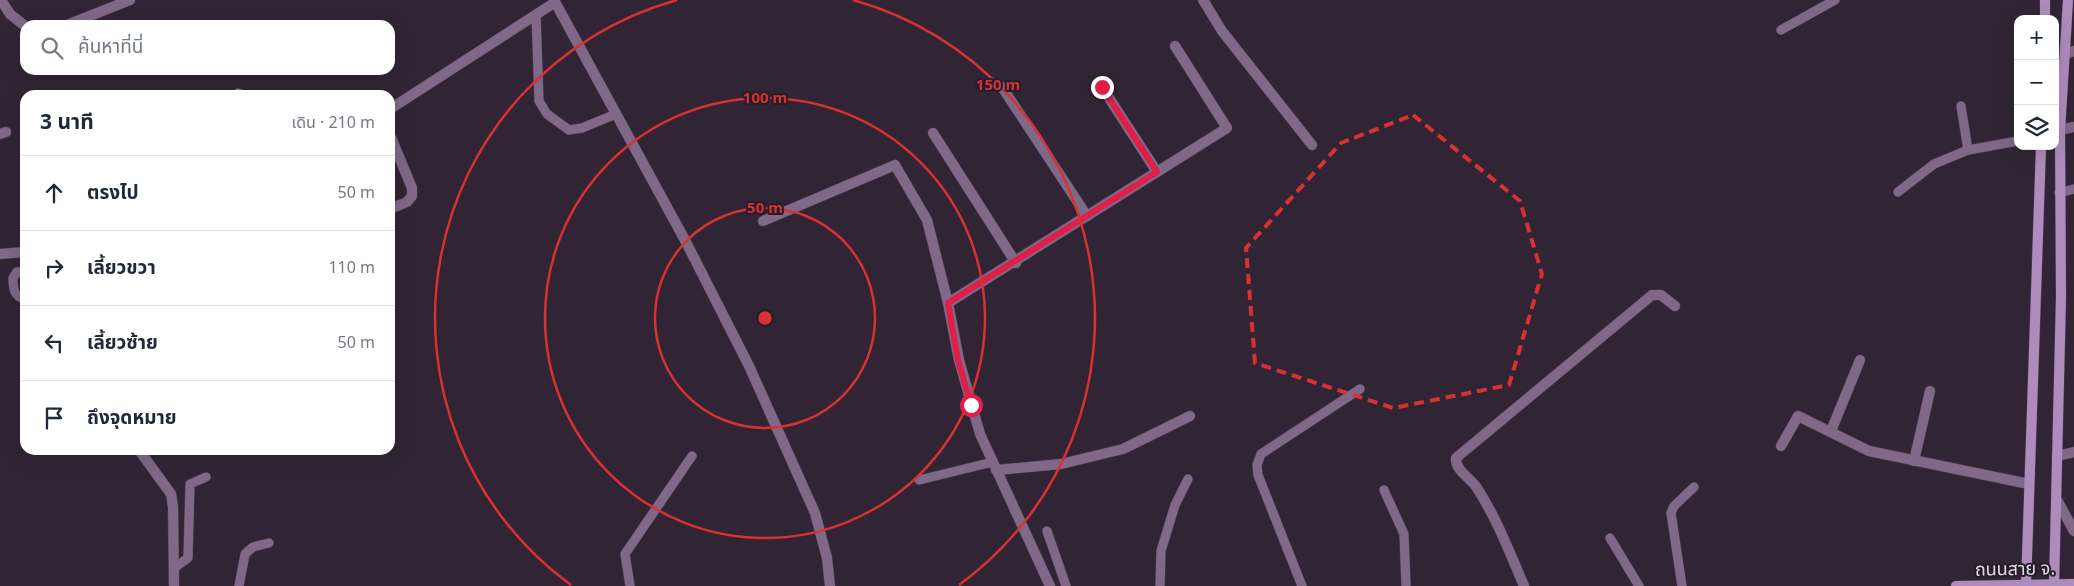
<!DOCTYPE html>
<html lang="th">
<meta charset="utf-8">
<style>
body{margin:0;font-family:Georgia,"Noto Sans Thai",serif;background:#f6f6f7;color:#1f2937}
.controls{position:absolute;right:15px;top:15px;display:grid;overflow:hidden;border-radius:10px;box-shadow:0 5px 20px #0002}
.controls button{width:45px;height:45px;display:grid;place-items:center;padding:0;border:0;border-bottom:1px solid #e0e1e3;background:#fff;color:#1f2937;font:25px sans-serif}
.stop{position:absolute;width:15px;height:15px;margin:-11px;border:4px solid #e11d48;border-radius:50%;background:#fff}
.stop.end{background:#e11d48;border-color:#fff;box-shadow:0 1px 5px #0008}
.list{margin:0;padding:0;list-style:none}
h2{display:flex;justify-content:space-between;align-items:center;height:65px;margin:0;padding:0 20px;font-size:21px}
h2 small{font-size:16px;font-weight:400;color:#747a83}
.list li{display:grid;grid-template-columns:32px 1fr auto;gap:15px;align-items:center;box-sizing:border-box;height:75px;padding:0 20px;border-top:1px solid #e0e1e3}
.list b{display:block;font-size:19px;white-space:nowrap}
.list em{font-size:16px;font-style:normal;color:#747a83}
.icon{flex:none;width:28px;height:28px;fill:none;stroke:currentColor;stroke-width:2;stroke-linecap:round;stroke-linejoin:round}
.map{position:relative;flex:none;width:2074px;height:586px;overflow:hidden}
.search{position:absolute;background:#fff;box-shadow:0 5px 20px #0002;left:20px;top:20px;width:375px;height:55px;display:flex;align-items:center;gap:12px;box-sizing:border-box;padding:0 18px;border-radius:15px;color:#747a83;font-size:19px}
.panel{position:absolute;background:#fff;box-shadow:0 5px 20px #0002;left:20px;top:90px;width:375px;height:365px;border-radius:15px}
.map>svg:first-child{display:block}
.lines{fill:none;stroke-linecap:round;stroke-linejoin:round}
.service-casing{stroke:#4d4251;stroke-width:10}
.minor-casing{stroke:#4d4251;stroke-width:11}
.tertiary-casing{stroke:#4d4251;stroke-width:11}
.secondary-casing{stroke:#4d4251;stroke-width:11}
.service{stroke:#7f6888;stroke-width:9}
.minor{stroke:#7f6888;stroke-width:10}
.tertiary{stroke:#7f6888;stroke-width:10}
.secondary{stroke:#af8bbd;stroke-width:10}
.route{stroke:#e11d48;stroke-width:6}
.marked{fill:none;stroke:#d73131;stroke-width:4;stroke-dasharray:10 6;stroke-linejoin:round}
.ring{fill:none;stroke:#d73131;stroke-width:2.5}
.labels{text-anchor:middle;stroke-width:4;stroke-linejoin:round;paint-order:stroke}
.street-label{font-size:18px;fill:#e2dbe5;stroke:#271c2b}
.centre{fill:#d73131;stroke:#271c2b;stroke-width:2.5}
.ring-label{font-size:15px;text-anchor:middle;font-weight:bold;fill:#d73131;stroke:#271c2b;stroke-width:4;stroke-linejoin:round;paint-order:stroke}
</style>
<div class="map">
<svg width="2074" height="586" viewBox="0 0 2074 586">
<rect width="100%" height="100%" fill="#312535"/>
<g class="lines">
<defs>
<g id="service">
<path d="M536 15 539 101 547 114 569 130 582 128 616 114"/>
<path d="M1781 30 1835 0"/>
<path d="M238 93 243 95"/>
<path d="M1961 106 1968 150"/>
<path d="M1898 192 1934 164 1968 150 2018 141"/>
<path d="M2059 193 2074 189"/>
<path d="M25 271 17 272 13 278C13 288 14 297 25 299"/>
<path d="M919 480 993 462"/>
<path d="M1384 490 1404 534 1406 586"/>
<path d="M1047 531 1066 586"/>
<path d="M1610 538 1639 586"/>
<path d="M174 568 188 558 190 484 206 477"/>
<path d="M239 586 245 554 253 547 269 543"/>
<path d="M630 586 625 554 692 456"/>
<path d="M1160 586 1161 551 1175 505 1188 479"/>
<path d="M1302 586 1258 475 1257 465 1261 454 1360 389"/>
<path d="M1682 586 1671 513 1674 506 1694 487"/>
</g>
<g id="minor">
<path d="M1 0 10 14 25 26"/>
<path d="M554 0 686 242 749 366 815 513 827 558 830 586"/>
<path d="M1203 0 1222 31 1312 145"/>
<path d="M67 25 130 0"/>
<path d="M2066 54 2074 51"/>
<path d="M1002 87 1087 216"/>
<path d="M1102 87 1157 172"/>
<path d="M390 109 554 3"/>
<path d="M2060 130 2074 127"/>
<path d="M933 133 1016 263"/>
<path d="M0 134 6 132"/>
<path d="M390 135 412 188V196L407 202 390 209"/>
<path d="M763 221 895 165 927 220 948 303 959 360 980 434 1050 586"/>
<path d="M0 254 25 252"/>
<path d="M948 303 1227 128 1175 46"/>
<path d="M1831 431 1860 360"/>
<path d="M1781 446 1798 416 1869 451 2029 484"/>
<path d="M139 450 171 494 173 507 174 586"/>
<path d="M2057 456 2074 452"/>
<path d="M1914 461 1930 391"/>
<path d="M996 470 1061 464 1123 449 1190 416"/>
<path d="M1524 586C1510 553 1497 519 1477 488 1471 478 1455 471 1456 458L1652 295H1661L1675 306"/>
</g>
<path id="tertiary" d="M2057 500 2074 531"/>
<g id="secondary">
<path d="M2045 19V0"/>
<path d="M1956 586 2074 584"/>
<path d="M2026 586 2041 146"/>
<path d="M2054 586 2061 297 2060 130 2068 0"/>
</g>
</defs>
<use href="#service" class="service-casing"/>
<use href="#minor" class="minor-casing"/>
<use href="#tertiary" class="tertiary-casing"/>
<use href="#secondary" class="secondary-casing"/>
<use href="#service" class="service"/>
<use href="#minor" class="minor"/>
<use href="#tertiary" class="tertiary"/>
<use href="#secondary" class="secondary"/>
</g>
<g class="lines">
<path class="route" d="M971 405 958 360 948 303 1157 172 1102 87"/>
</g>
<path class="marked" d="M1413 115 1520 201 1542 274 1509 385 1393 408 1255 363 1246 248 1341 143Z"/>
<g class="ring">
<circle cx="765" cy="318" r="110"/>
<circle cx="765" cy="318" r="220"/>
<path d="M571 585A330 330 0 0 1 677 0M853 0A330 330 0 0 1 959 585"/>
</g>
<g class="labels">
<g class="street-label">
<text transform="translate(2015 569) rotate(-1)" y="6">ถนนสาย จ.</text>
</g>
</g>
<circle cx="765" cy="318" r="8" class="centre"/>
<g class="ring-label">
<text x="998" y="90">150 m</text>
<text x="765" y="103">100 m</text>
<text x="765" y="213">50 m</text>
</g>
</svg>
<div class="controls">
<button>+</button>
<button>−</button>
<button><svg class="icon" aria-label="layers" viewBox="0 0 24 24"><path d="M12 4l9 5-9 5-9-5zM3 14l9 5 9-5"/></svg></button>
</div>
<div class="stop" style="left:971px;top:405px"></div>
<div class="stop end" style="left:1102px;top:87px"></div>
<div class="search"><svg class="icon" aria-label="search" viewBox="0 0 24 24"><circle cx="10" cy="10" r="6"/><path d="M15 15l6 6"/></svg>ค้นหาที่นี่</div>
<section class="panel">
<h2>3 นาที<small>เดิน · 210 m</small></h2>
<ul class="list">
<li><svg class="icon" aria-label="ahead" viewBox="0 0 24 24"><path d="M12 20V5M6 11l6-6 6 6"/></svg><div><b>ตรงไป</b></div><em>50 m</em></li>
<li><svg class="icon" aria-label="right" viewBox="0 0 24 24"><path d="M7 20v-9h11M14 6l5 5-5 5"/></svg><div><b>เลี้ยวขวา</b></div><em>110 m</em></li>
<li><svg class="icon" aria-label="left" viewBox="0 0 24 24"><path d="M17 20v-9H6M10 6l-5 5 5 5"/></svg><div><b>เลี้ยวซ้าย</b></div><em>50 m</em></li>
<li><svg class="icon" aria-label="arrive" viewBox="0 0 24 24"><path d="M6 21V4h12l-3 4 3 4H6"/></svg><div><b>ถึงจุดหมาย</b></div></li>
</ul>
</section>
</div>
